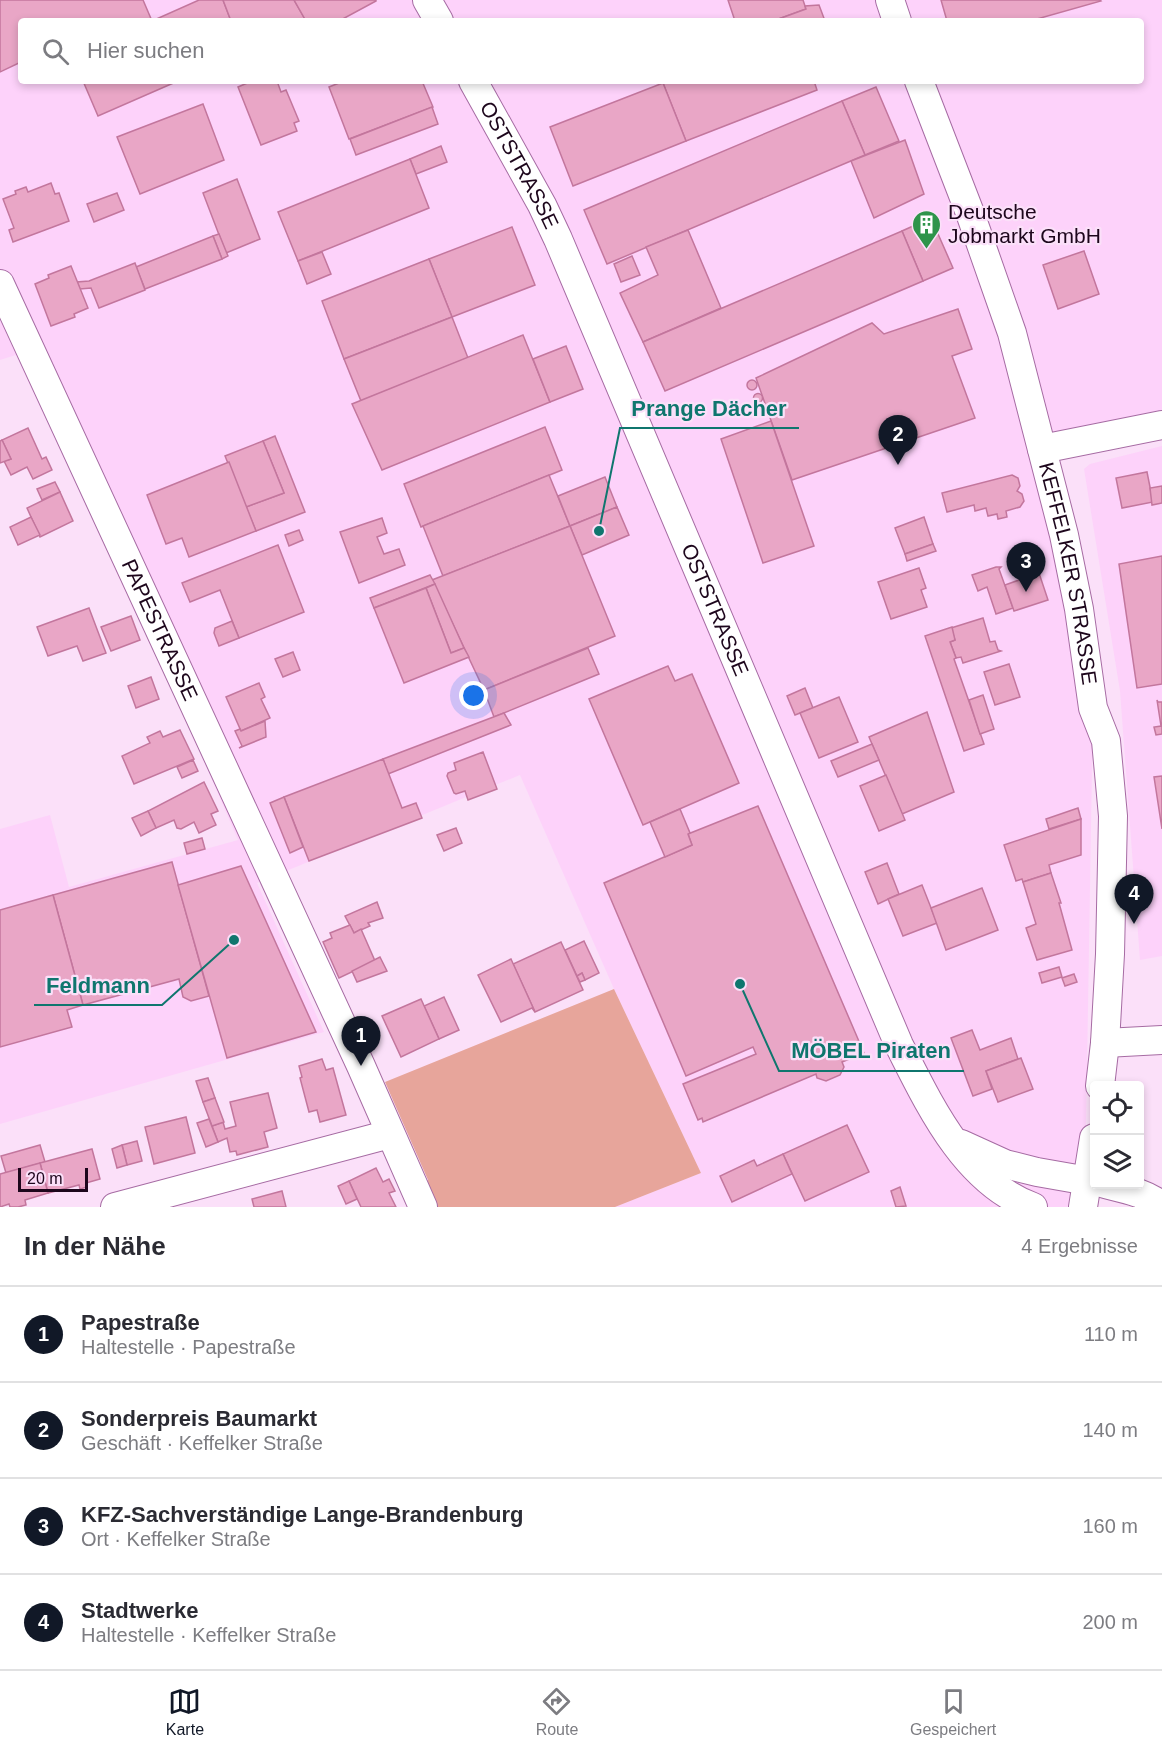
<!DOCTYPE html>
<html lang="de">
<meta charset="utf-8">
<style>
body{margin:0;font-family:Helvetica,sans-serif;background:#f2f2f3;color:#2b2b33}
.controls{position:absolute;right:18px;bottom:18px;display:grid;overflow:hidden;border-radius:6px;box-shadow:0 3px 9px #0003}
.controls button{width:54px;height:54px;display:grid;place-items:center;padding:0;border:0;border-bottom:2px solid #e1e1e2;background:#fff;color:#2b2b33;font:30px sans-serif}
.scale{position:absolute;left:18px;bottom:15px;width:70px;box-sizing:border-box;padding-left:6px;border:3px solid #1d061c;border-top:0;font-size:16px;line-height:21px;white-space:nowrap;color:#1d061c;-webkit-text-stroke:4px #fbe0f9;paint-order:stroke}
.you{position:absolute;left:474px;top:696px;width:21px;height:21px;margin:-15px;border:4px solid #fff;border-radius:50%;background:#1a73e8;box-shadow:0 0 0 9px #1a73e833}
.badge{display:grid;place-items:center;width:39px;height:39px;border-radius:50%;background:#111827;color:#fff;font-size:20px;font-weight:700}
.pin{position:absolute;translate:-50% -50px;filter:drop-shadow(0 2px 3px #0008)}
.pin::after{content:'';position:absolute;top:32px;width:21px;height:18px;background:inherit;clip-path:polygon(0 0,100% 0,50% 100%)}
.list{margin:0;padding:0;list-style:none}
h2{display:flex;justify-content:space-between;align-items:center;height:78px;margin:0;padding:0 24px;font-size:26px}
h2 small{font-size:20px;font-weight:400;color:#7c7c81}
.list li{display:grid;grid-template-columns:39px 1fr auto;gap:18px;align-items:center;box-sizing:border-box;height:96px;padding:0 24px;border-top:2px solid #e1e1e2}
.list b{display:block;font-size:22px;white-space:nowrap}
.list p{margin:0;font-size:20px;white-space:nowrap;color:#7c7c81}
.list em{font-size:20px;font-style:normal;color:#7c7c81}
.icon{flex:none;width:33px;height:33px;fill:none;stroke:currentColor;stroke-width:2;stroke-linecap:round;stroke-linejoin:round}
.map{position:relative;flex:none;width:1162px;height:1207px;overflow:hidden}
.search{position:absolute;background:#fff;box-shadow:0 3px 9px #0003;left:18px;right:18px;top:18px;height:66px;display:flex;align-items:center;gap:15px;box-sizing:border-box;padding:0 21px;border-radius:6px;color:#7c7c81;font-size:22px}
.sheet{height:462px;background:#fff}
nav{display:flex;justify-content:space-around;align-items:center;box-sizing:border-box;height:84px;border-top:2px solid #e1e1e2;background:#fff;font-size:16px;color:#7c7c81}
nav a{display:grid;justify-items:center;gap:3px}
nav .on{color:#111827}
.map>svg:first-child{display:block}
.built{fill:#fdd2fa;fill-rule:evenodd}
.green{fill:#e7a59b}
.building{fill:#e9a6c6;stroke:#c3769d;stroke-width:1.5}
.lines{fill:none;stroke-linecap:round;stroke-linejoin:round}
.minor-casing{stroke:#a66ba3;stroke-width:30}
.minor{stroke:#fff;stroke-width:28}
.labels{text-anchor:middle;stroke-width:4.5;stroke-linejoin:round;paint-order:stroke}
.street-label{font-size:21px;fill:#1d061c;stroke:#fbe0f9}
.poi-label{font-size:21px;fill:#1d061c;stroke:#fbe0f9;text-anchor:start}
.leader{fill:none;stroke:#0f766e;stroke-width:2}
.callout-dot{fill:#0f766e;stroke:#fbe0f9;stroke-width:2}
.callout-label{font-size:22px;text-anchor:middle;font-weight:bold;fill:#0f766e;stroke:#fbe0f9;stroke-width:4.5;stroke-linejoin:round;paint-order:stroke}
</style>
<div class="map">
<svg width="1162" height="1207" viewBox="0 0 1162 1207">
<rect width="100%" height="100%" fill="#fbe0f9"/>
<g class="built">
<path d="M0 0H1162V419L1042 449 1093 708 1085 1188 1080 1207H615L701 1173 614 989 520 775 257 883 324 1032 0 1124V829L50 815 69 887 238 840 201 754 16 355 0 360ZM21 21H1141V81H21Z"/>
<path d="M1162 446V956L1140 960 1120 691 1084 469 1090 464Z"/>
</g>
<path class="green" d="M614 989 701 1173 615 1207H435L425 1182 428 1180 385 1082Z"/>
<g class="building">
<path d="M0 0H143L152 21 199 0H223L231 21H21V62L0 72Z"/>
<path d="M223 0H294L306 21H231Z"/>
<path d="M294 0H376V1L339 21H306Z"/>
<path d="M728 0H803L806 9 773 21H735Z"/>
<path d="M941 0H1100L1101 1 1030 21H947Z"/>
<path d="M819 5 825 21H773L806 9 805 6Z"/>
<path d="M83 81H178L98 116Z"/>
<path d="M252 81H277L281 92 286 90 299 121 294 123 297 131 261 145 238 87Z"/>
<path d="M344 81H422L433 107 349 139 329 87Z"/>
<path d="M668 81H814L817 90 686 141 663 83Z"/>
<path d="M663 83 686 141 573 186 550 127Z"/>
<path d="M876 87 899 141 865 155 842 101Z"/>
<path d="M842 101 865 155 607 264 584 210Z"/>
<path d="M203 104 224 160 140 194 117 137Z"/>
<path d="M432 107 438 124 356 155 350 139Z"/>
<path d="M905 140 924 194 874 218 851 161Z"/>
<path d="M441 146 447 162 416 174 410 159Z"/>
<path d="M410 159 429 208 298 261 278 212Z"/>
<path d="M237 179 260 239 226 253 203 193Z"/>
<path d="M51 183 55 194 59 193 69 221 13 242 9 230 14 228 3 199 16 194 15 191 26 187 28 192Z"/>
<path d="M117 193 124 210 94 222 87 204Z"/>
<path d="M931 218 953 268 923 281 902 231Z"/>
<path d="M512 227 535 285 452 317 429 259Z"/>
<path d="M688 230 721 308 643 342 620 293 658 275 646 247Z"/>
<path d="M902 231 923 281 665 391 643 342Z"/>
<path d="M219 234 228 256 222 259 213 236Z"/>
<path d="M213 236 222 259 145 289 136 267Z"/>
<path d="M1084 251 1099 294 1058 309 1043 265Z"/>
<path d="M322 252 331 274 307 284 298 261Z"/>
<path d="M632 256 640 275 621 282 614 264Z"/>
<path d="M429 259 452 317 344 359 322 301Z"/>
<path d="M135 263 145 290 99 308 91 288 80 289 77 282 89 281Z"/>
<path d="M71 266 88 308 74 314 75 317 51 326 35 284 49 278 48 275Z"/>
<path d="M958 309 972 349 952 356 975 418 792 480 756 378 872 323 884 334Z"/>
<path d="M452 317 468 358 361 401 344 359Z"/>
<path d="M523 335 550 402 382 470 352 404Z"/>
<path d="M566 346 583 389 550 402 533 359Z"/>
<circle cx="752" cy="385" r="5"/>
<circle cx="758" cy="398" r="4.5"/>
<path d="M771 421 814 546 763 563 721 439Z"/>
<path d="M545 427 562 470 421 527 404 484Z"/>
<path d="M28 428 42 459 46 457 52 470 33 479 27 467 11 475 4 461 11 459 2 440Z"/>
<path d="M275 436 305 512 256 531 246 507 284 493 263 441Z"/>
<path d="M2 440 11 459 0 463V441Z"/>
<path d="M263 441 284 493 246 507 225 456Z"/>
<path d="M229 462 256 531 189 557 182 538 166 544 147 495Z"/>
<path d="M1147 472 1153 502 1122 508 1116 478Z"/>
<path d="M549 475 570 526 443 576 423 526Z"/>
<path d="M1012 475 1018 478 1020 486 1017 491 1022 494 1024 501 1020 507 1006 511 1007 517 998 519 997 514 988 516 986 508 975 511 974 505 947 512 942 493Z"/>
<path d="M605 477 617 507 570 526 558 496Z"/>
<path d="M55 482 60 492 42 500 37 489Z"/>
<path d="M1162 486V503L1152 505 1150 488Z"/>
<path d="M60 492 73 521 40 537 27 508Z"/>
<path d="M617 507 629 535 582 555 570 526Z"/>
<path d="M31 517 40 535 18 545 10 527Z"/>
<path d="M924 517 933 544 905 554 895 528Z"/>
<path d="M382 518 387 533 377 537 384 554 399 549 405 565 359 583 340 532Z"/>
<path d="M570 526 615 636 484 690 432 580Z"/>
<path d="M299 530 303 540 289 546 285 535Z"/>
<path d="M933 544 936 551 907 561 905 554Z"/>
<path d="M278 545 304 612 239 638 220 590 190 602 182 583Z"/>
<path d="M1162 556V684L1137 688 1119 564Z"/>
<path d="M996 567H1001L999 569 1013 608 996 614 987 587 978 591 972 575Z"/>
<path d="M919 568 926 588 921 590 927 607 891 619 878 582Z"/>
<path d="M1039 573 1048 600 1014 611 1005 585Z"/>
<path d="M430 575 435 584 374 608 370 598Z"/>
<path d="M435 584 464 648 451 653 426 588Z"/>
<path d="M426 588 451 653 464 648 469 657 404 683 374 608Z"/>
<path d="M89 608 106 653 83 661 77 646 48 656 37 627Z"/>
<path d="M131 616 140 640 111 651 101 627Z"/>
<path d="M983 618 990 642 995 641 998 650 1001 651 963 663 961 657 956 658 950 642 955 640 951 628Z"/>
<path d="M232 621 239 638 219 646 214 633 215 628Z"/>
<path d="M952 627 955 640 950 642 956 658 954 659 984 744 964 751 925 636Z"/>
<path d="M588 648 599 674 494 717 484 690Z"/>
<path d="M293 652 300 670 283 677 275 659Z"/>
<path d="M1009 664 1020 697 995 705 984 672Z"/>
<path d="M668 666 675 681 692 674 739 783 643 825 589 699Z"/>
<path d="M151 677 159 699 136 708 128 686Z"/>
<path d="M259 683 265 697 261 699 270 718 241 731 226 697Z"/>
<path d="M805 688 813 708 795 715 787 696Z"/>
<path d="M983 695 994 729 980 734 969 700Z"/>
<path d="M839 697 858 742 819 758 800 713Z"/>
<path d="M1157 700 1158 702H1162V734L1156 735 1154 727 1161 726Z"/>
<path d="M927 712 954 792 902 814 869 737Z"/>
<path d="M504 713 511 725 388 774 383 759Z"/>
<path d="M265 721 266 737 239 748 242 746 235 731 240 729 241 731Z"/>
<path d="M180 730 194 759 134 784 122 756 150 743 147 737 160 731 163 737Z"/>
<path d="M872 744 879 760 838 777 831 761Z"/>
<path d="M483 752 497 789 468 800 465 791 456 794 454 793 447 776 448 773 456 770 454 763Z"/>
<path d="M383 759 402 808 416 803 422 818 309 861 284 797Z"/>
<path d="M193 760 198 771 182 778 177 767Z"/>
<path d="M886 775 905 820 879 831 860 786Z"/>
<path d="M1162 776V829L1154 777Z"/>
<path d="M204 782 218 811 211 814 216 825 199 833 194 822 181 829 177 828 174 820 156 828 148 811Z"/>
<path d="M284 797 303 847 290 853 270 803Z"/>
<path d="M758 806 864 1053 842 1062 844 1067 840 1075 826 1081 817 1078 816 1074 703 1122 702 1118 698 1120 683 1084 756 1054 753 1047 686 1076 604 883 692 845 688 834Z"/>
<path d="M1078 808 1081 819 1049 829 1046 819Z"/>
<path d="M680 809 690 833 688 834 692 845 665 857 650 822Z"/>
<path d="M148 811 156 828 141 836 132 818Z"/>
<path d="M1081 819V855L1049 865 1051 873 1023 882 1022 879 1016 881 1004 845Z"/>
<path d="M456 828 462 843 444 851 437 835Z"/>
<path d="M202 838 205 849 187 854 184 843Z"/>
<path d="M172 862 209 996 191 1001 183 997 179 979 83 1005 53 895Z"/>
<path d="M887 863 899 894 878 904 865 872Z"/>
<path d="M241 866 316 1032 227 1058 178 885Z"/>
<path d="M1051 873 1061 903H1059L1072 950 1037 960 1026 928 1036 924 1023 882Z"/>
<path d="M922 885 937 923 903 936 888 899Z"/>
<path d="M982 888 998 930 946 950 931 908Z"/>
<path d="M53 895 83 1005 67 1010 72 1027 0 1047V910Z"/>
<path d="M377 902 383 918 368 923 370 926 354 933 345 916Z"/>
<path d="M350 925 354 933 361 929 375 961 339 978 323 942 332 938 330 933Z"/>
<path d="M584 941 599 973 585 980 582 973 577 976 565 950Z"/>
<path d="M561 942 583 990 535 1012 513 964Z"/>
<path d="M380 957 387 971 357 982 352 971Z"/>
<path d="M511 959 535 1012 532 1008 501 1022 478 975Z"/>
<path d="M1059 967 1062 977 1042 983 1039 973Z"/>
<path d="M582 973 585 980 580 982 577 976Z"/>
<path d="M1074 974 1077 982 1065 986 1062 978Z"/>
<path d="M444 997 459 1030 439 1039 424 1006Z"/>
<path d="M421 999 439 1039 401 1057 382 1016Z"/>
<path d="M972 1030 980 1050 1011 1038 1018 1059 986 1071 992 1089 973 1096 951 1038Z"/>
<path d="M1021 1058 1033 1089 998 1102 986 1071Z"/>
<path d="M322 1059 326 1070 333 1068 346 1115 320 1122 317 1110 309 1112 300 1078 302 1077 299 1066Z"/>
<path d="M208 1078 215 1098 203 1102 196 1081Z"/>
<path d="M268 1093 277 1128 264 1132 268 1147 237 1155 236 1151 230 1152 227 1138 218 1142 212 1126 223 1122 225 1129 236 1126 230 1102Z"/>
<path d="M215 1098 224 1122 212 1126 203 1102Z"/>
<path d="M186 1117 195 1153 154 1164 145 1127Z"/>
<path d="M209 1119 218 1142 206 1147 197 1123Z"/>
<path d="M847 1125 869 1172 805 1201 783 1154Z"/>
<path d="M137 1141 142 1161 127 1165 122 1145Z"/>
<path d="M40 1145 45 1162 6 1173 1 1156Z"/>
<path d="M122 1145 127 1165 117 1168 112 1149Z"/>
<path d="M92 1149 100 1179 86 1183 87 1187 80 1189 79 1185 48 1193 40 1163Z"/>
<path d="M783 1154 792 1174 732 1202 720 1176 754 1160 757 1166Z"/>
<path d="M40 1163 48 1193 25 1200 26 1205 18 1207H10L9 1204 0 1207V1174Z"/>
<path d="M376 1168 383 1182 389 1179 395 1191 389 1193 396 1207H361L349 1181Z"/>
<path d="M349 1181 357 1199 346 1204 338 1186Z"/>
<path d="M900 1187 906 1206 896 1207 891 1191Z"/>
<path d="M282 1191 286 1207H254L252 1199Z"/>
</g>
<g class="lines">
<defs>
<g id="minor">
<path d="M427 0 439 21"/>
<path d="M890 0 897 21"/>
<path id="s1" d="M473 81 542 205 558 239 899 1045C930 1106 965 1182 1033 1207"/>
<path id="s2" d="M919 81 970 213 1012 333 1064 535 1079 609 1093 708 1106 741 1113 816 1110 954 1105 1043 1100 1086"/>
<path id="s3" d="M0 284 361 1066 423 1207"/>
<path d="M1042 449 1162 425"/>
<path d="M1105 1043 1162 1040"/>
<path d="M961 1144 1005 1164 1037 1172 1094 1182"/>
<path d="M1105 1184C1125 1189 1146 1193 1162 1206"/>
<path d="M115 1207 390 1134"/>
<path d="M1083 1207 1094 1138"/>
</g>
</defs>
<use href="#minor" class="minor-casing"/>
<use href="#minor" class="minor"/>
</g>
<defs>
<symbol id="building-pin" viewBox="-11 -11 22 30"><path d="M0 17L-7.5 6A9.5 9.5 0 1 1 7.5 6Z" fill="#2e944a" stroke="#fbe0f9"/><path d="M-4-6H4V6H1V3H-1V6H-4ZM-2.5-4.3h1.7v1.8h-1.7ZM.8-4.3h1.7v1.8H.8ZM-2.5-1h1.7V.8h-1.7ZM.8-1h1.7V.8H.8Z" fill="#fff"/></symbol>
</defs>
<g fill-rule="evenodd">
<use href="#building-pin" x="910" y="208" width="33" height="45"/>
</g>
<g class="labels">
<g class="street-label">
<text dy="7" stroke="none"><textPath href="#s1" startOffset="96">OSTSTRASSE</textPath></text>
<text dy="7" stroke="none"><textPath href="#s2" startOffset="516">KEFFELKER STRASSE</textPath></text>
<text dy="7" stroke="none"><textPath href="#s1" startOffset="582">OSTSTRASSE</textPath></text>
<text dy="7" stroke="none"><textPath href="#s3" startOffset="381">PAPESTRASSE</textPath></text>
</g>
<g class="poi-label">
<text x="948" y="219">Deutsche<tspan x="948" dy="24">Jobmarkt GmbH</tspan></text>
</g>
</g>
<path class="leader" d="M599 531L620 428H799M234 940L162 1005H34M740 984L779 1071H964"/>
<g class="callout-dot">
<circle cx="599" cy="531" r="6"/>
<circle cx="234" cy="940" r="6"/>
<circle cx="740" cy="984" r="6"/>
</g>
<g class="callout-label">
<text x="709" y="416">Prange Dächer</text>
<text x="98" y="993">Feldmann</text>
<text x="871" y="1058">MÖBEL Piraten</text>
</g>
</svg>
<div class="controls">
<button><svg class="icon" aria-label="locate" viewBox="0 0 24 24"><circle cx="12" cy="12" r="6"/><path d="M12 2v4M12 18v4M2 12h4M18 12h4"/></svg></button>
<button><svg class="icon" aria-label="layers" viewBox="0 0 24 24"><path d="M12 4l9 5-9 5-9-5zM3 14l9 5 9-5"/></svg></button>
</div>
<div class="scale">20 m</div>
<div class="you"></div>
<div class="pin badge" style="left:361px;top:1066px">1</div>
<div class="pin badge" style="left:898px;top:465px">2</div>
<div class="pin badge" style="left:1026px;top:592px">3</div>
<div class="pin badge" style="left:1134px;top:924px">4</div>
<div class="search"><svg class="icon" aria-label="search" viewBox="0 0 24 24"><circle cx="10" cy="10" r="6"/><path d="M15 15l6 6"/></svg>Hier suchen</div>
</div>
<section class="sheet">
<h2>In der Nähe<small>4 Ergebnisse</small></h2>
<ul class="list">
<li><span class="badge">1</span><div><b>Papestraße</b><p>Haltestelle · Papestraße</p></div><em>110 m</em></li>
<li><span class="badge">2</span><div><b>Sonderpreis Baumarkt</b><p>Geschäft · Keffelker Straße</p></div><em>140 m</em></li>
<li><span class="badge">3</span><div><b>KFZ-Sachverständige Lange-Brandenburg</b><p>Ort · Keffelker Straße</p></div><em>160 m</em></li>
<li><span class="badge">4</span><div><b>Stadtwerke</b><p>Haltestelle · Keffelker Straße</p></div><em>200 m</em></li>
</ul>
</section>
<nav>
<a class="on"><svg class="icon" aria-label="map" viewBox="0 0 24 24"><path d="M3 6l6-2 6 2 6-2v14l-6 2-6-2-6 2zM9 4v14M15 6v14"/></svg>Karte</a>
<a><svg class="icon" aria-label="directions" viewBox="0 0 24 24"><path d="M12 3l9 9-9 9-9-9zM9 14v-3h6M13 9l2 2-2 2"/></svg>Route</a>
<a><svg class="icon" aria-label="saved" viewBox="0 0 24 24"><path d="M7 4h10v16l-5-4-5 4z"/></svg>Gespeichert</a>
</nav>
